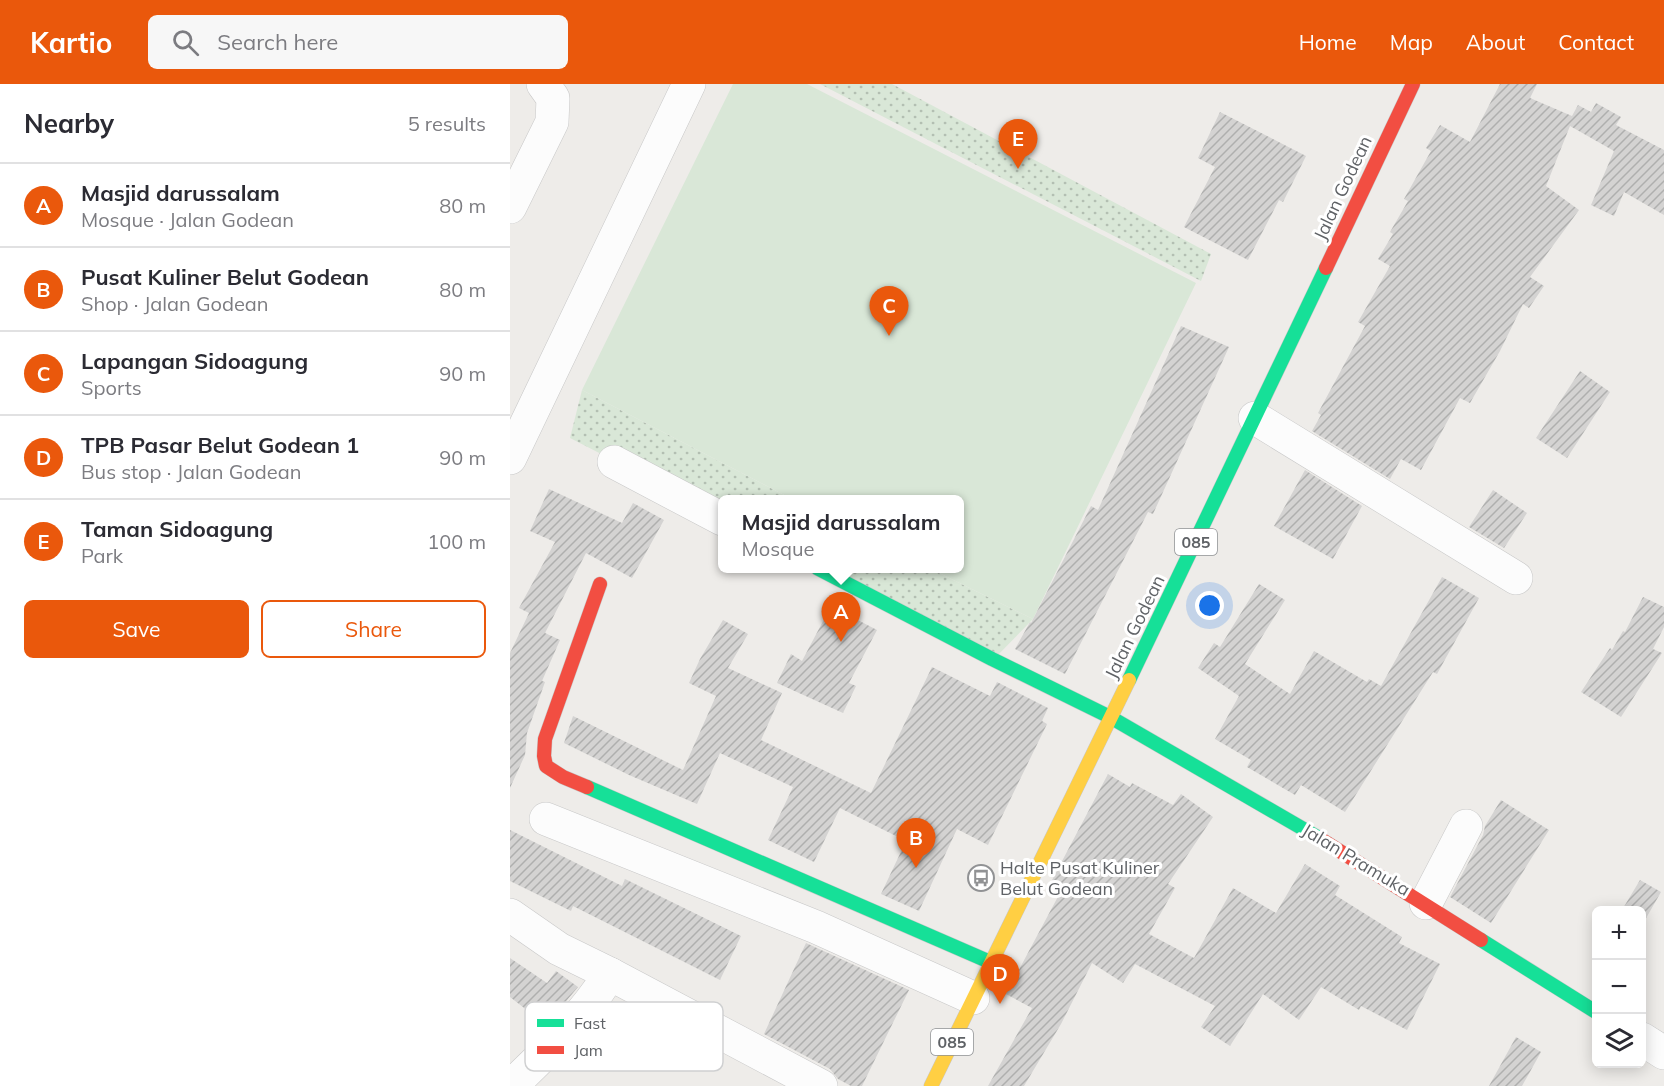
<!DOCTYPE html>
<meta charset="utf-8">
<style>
body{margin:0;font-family:Mulish,sans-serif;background:#f7f7f7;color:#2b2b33}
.controls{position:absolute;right:18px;bottom:18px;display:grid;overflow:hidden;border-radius:9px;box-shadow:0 3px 15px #0003}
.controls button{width:54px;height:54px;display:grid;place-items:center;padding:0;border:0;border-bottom:2px solid #e1e1e2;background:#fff;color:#2b2b33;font:30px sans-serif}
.you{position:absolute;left:700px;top:522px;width:21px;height:21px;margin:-15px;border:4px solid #fff;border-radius:50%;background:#1a73e8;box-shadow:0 0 0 9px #1a73e833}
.badge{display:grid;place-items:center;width:39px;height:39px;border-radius:50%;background:#ea580c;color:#fff;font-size:20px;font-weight:700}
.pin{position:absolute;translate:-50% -50px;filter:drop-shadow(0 2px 3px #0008)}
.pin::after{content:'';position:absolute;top:32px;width:21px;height:18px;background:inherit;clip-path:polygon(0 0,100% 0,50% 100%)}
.popup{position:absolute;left:208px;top:411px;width:246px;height:78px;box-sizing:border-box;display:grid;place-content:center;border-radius:9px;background:#fff;filter:drop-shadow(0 2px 4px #0005);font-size:20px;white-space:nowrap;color:#7c7c81}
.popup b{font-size:22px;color:#2b2b33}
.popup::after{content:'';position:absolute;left:50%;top:100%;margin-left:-12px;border:12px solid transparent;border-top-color:#fff}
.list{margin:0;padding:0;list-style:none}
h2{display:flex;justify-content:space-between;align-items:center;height:78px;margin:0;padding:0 24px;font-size:26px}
h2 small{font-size:20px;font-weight:400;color:#7c7c81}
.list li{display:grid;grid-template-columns:39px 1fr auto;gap:18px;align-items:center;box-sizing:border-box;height:84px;padding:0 24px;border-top:2px solid #e1e1e2}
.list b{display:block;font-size:22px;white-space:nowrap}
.list p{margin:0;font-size:20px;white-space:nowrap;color:#7c7c81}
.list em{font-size:20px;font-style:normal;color:#7c7c81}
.actions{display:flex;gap:12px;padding:18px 24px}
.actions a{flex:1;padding:14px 0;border:2px solid #ea580c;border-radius:9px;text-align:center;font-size:21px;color:#ea580c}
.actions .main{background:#ea580c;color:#fff}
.icon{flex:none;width:33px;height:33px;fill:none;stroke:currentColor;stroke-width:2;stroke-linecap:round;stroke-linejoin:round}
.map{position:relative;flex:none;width:1154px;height:1002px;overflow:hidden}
header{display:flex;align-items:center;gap:36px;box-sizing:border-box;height:84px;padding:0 30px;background:#ea580c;color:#fff}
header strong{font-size:28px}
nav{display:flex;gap:33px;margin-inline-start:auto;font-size:21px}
.search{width:420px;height:54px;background:#f7f7f7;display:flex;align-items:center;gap:15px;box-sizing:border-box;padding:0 21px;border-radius:9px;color:#7c7c81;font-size:22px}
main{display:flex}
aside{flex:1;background:#fff}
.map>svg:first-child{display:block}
.park{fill:url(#park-dots)}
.pitch{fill:#d9e7d7}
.building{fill:url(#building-hatch)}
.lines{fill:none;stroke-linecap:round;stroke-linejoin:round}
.street-casing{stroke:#c8c8c8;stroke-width:34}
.fast-casing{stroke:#c8c8c8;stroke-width:15}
.slow-casing{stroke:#c8c8c8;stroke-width:15}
.jam-casing{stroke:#c8c8c8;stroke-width:15}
.street{stroke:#fcfcfc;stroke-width:33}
.fast{stroke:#16e098;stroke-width:14}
.slow{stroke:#ffcf43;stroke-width:14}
.jam{stroke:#f24e42;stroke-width:14}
.labels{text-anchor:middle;stroke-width:6;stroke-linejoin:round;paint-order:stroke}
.shield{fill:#fff;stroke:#8f9194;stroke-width:1.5}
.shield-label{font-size:16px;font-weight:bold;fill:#5f6266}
.street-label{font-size:18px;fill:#5f6266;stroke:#fff}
.poi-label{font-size:18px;fill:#5f6266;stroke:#fff;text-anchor:start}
.key{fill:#fff;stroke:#cfd0d1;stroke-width:1.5}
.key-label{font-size:16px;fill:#5f6266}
</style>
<header>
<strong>Kartio</strong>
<div class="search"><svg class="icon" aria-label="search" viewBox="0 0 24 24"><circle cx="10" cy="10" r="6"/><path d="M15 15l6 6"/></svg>Search here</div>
<nav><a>Home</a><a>Map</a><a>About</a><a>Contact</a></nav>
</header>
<main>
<aside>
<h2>Nearby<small>5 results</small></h2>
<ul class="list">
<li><span class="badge">A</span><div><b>Masjid darussalam</b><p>Mosque · Jalan Godean</p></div><em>80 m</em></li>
<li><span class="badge">B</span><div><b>Pusat Kuliner Belut Godean</b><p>Shop · Jalan Godean</p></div><em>80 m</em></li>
<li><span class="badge">C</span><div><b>Lapangan Sidoagung</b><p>Sports</p></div><em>90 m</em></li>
<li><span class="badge">D</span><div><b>TPB Pasar Belut Godean 1</b><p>Bus stop · Jalan Godean</p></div><em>90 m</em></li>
<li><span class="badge">E</span><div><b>Taman Sidoagung</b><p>Park</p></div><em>100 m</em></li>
</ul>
<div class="actions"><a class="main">Save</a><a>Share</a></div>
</aside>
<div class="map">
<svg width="1154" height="1002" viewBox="0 0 1154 1002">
<defs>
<pattern id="park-dots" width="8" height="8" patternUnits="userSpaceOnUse" patternTransform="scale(1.5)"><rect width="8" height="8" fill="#d9e7d7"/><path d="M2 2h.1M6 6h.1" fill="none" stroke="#b3bfb2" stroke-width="1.8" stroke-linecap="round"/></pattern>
<pattern id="building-hatch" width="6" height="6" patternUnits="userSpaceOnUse" patternTransform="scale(1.5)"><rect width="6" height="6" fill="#d4d3d2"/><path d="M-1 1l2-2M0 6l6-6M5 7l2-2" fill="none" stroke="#afafae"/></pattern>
</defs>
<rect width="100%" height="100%" fill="#eeece9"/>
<g class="park">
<path d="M310 0H382L701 170 691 197Z"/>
<path d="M72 306 282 415 212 416V432L60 354Z"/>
<path d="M315 485H421L523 535 486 573Z"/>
</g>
<path class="pitch" d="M223 0H297L686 199 523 535 421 485 449 484V416L282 415 72 306Z"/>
<g class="building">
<path d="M990 0H1027L1020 14 1062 32 1068 21 1081 28 1086 19 1111 33 1106 41 1154 66V131L1114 108 1104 132 1081 121 1104 67 1060 42 1036 102 1069 126 1020 193 1034 202 1019 224 1013 220 990 267 960 319 950 314 911 386 891 375 880 395 802 347 811 331 808 329 855 242 848 238 880 182 868 175 883 150 880 148 898 117 894 115 921 67 916 64 930 41 960 58Z"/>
<path d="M710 28 796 72 773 118 769 116 738 176 674 143 705 83 688 74Z"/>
<path d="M671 242 719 263 643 430 638 428 555 590 505 565 520 538 521 539 581 422 588 426Z"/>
<path d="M1070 287 1100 308 1057 374 1026 354Z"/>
<path d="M795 386 852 422 823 475 764 442Z"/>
<path d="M39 405 112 439 123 419 154 436 122 494 76 469 35 549 50 556 32 597 35 598 17 649 15 671 0 704V569L19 529 9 524 45 458 20 447Z"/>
<path d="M983 406 1017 429 994 464 959 443Z"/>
<path d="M932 493 969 514 927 590 923 588 835 728 791 701 785 711 737 683 741 676 705 655 729 612 688 584 704 559 710 563 749 500 775 516 735 580 780 610 804 567 857 598 859 595 871 602Z"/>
<path d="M1133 513 1154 523V543L1143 565 1152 569 1111 633 1071 608 1100 564 1102 566 1113 547 1115 548Z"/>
<path d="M321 522 367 546 339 599 346 602 333 629 267 599 281 570 292 577Z"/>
<path d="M213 536 238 550 218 584 272 609 251 656 361 709 422 583 480 612 487 598 538 624 532 637 537 640 478 761 447 745 409 827 371 810 396 757 330 724 304 778 258 756 283 703 210 669 187 720 119 691 54 659 63 632 173 686 206 612 179 599 190 575Z"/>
<path d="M598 690 620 703 622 699 663 721 671 710 703 733 658 800 665 804 639 850 684 874 723 804 766 829 795 780 830 802 825 811 892 853 889 859 930 880 897 946 851 922 849 926 811 903 789 936 753 910 720 962 691 943 705 922 625 880 613 899 582 879 551 940 514 1002H478L522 924 496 910 551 807 540 802 541 798Z"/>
<path d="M991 716 1039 746 981 839 940 813 973 751 975 742Z"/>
<path d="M0 746 112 802 115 795 231 852 210 896 63 822 61 827 0 797Z"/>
<path d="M1130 796 1151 808 1131 843V826H1112Z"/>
<path d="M296 859 399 906 352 1002H341L328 995 320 985 254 950Z"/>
<path d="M0 874 37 899 46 887 68 903 36 941 0 913Z"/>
<path d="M1006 953 1031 968 1012 1002H979Z"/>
</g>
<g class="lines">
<defs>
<g id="street">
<path d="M0 123 42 38 43 14 33 0"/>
<path d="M745 334 1006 494"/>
<path d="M0 374 179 0"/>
<path d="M104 378 212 435"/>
<path d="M36 735 306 843 463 914"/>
<path d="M916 819 956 742"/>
<path d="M0 831 49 865 100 890 311 1002"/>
<path d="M1132 955 1154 969"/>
<path d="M1 1002C37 968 73 932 100 890"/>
</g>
<g id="fast">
<path d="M307 484 482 575 600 633 809 754"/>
<path d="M619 596 816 184"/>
<path d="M77 703 480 878"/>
<path d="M971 856 1086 928"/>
</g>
<path id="slow" d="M421 1002 619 596"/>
<g id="jam">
<path d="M816 184 903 0"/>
<path d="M77 703 53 693 36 682 34 672 35 655 90 500"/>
<path d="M809 754 971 856"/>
</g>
</defs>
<use href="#street" class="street-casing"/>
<use href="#fast" class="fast-casing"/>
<use href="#slow" class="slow-casing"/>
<use href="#jam" class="jam-casing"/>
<use href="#street" class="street"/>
<use href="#fast" class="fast"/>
<use href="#slow" class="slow"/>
<use href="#jam" class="jam"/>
</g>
<defs>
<symbol id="bus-ring" viewBox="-11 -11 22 22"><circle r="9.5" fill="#fff" stroke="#919294" stroke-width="1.5"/><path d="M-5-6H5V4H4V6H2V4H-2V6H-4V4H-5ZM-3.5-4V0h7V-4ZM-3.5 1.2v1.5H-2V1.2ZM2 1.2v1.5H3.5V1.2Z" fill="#919294"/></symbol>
</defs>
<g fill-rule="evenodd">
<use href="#bus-ring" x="456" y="779" width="30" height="30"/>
</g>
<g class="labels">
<g class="shield">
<rect x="665" y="445" width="42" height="26" rx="4.5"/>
<rect x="421" y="945" width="42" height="26" rx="4.5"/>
</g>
<g class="shield-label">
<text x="686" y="464">085</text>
<text x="442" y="964">085</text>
</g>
<g class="street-label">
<text transform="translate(833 104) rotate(-65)" y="6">Jalan Godean</text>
<text transform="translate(625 543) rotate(-64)" y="6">Jalan Godean</text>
<text transform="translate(846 776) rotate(31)" y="6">Jalan Pramuka</text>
</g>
<g class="poi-label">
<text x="490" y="790">Halte Pusat Kuliner<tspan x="490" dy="21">Belut Godean</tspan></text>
</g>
</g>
<rect x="15" y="918" width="198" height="69" rx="9" class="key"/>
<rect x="27" y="935" width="27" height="8" fill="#16e098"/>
<rect x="27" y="962" width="27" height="8" fill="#f24e42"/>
<g class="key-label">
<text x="64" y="945">Fast</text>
<text x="64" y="972">Jam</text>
</g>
</svg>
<div class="controls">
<button>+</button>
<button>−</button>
<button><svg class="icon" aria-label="layers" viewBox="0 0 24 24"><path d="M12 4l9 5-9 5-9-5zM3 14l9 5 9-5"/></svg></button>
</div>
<div class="you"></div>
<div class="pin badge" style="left:331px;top:558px">A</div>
<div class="popup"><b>Masjid darussalam</b>Mosque</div>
<div class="pin badge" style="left:406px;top:784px">B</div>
<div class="pin badge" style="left:379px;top:252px">C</div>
<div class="pin badge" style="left:490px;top:920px">D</div>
<div class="pin badge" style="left:508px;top:85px">E</div>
</div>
</main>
